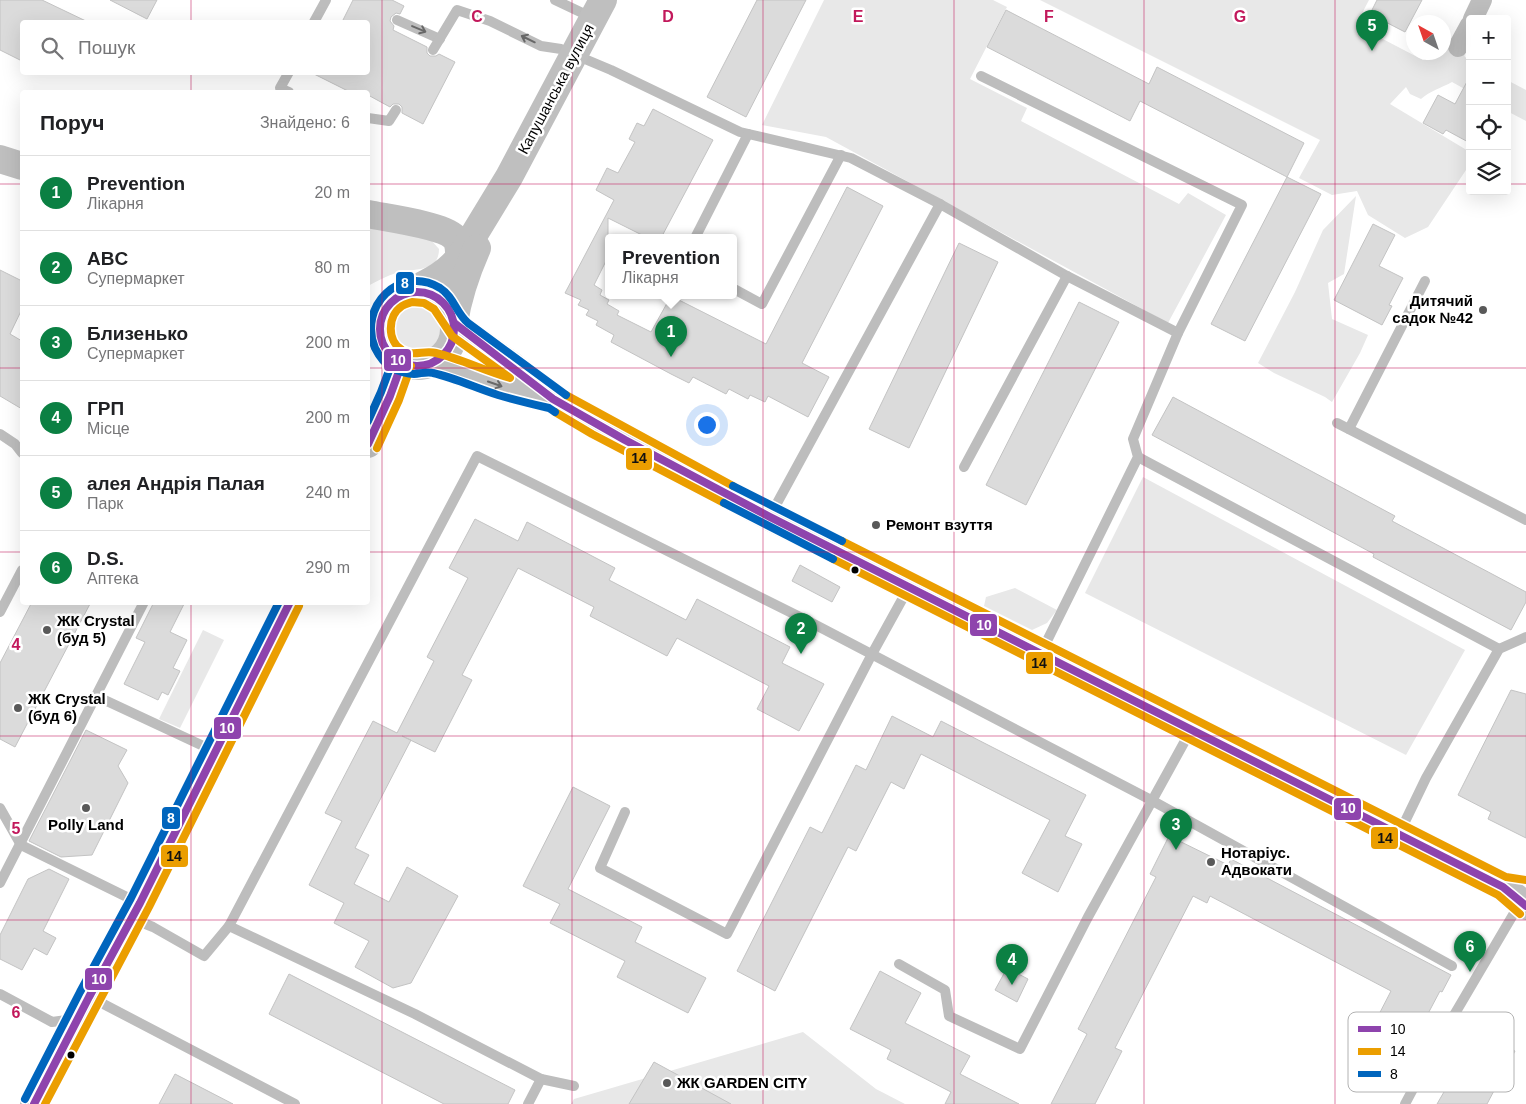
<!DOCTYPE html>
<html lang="uk">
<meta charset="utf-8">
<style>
body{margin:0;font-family:Arial,sans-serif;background:#f6f6f6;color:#202124}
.controls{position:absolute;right:15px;top:15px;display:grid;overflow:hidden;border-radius:5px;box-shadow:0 5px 20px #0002}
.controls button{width:45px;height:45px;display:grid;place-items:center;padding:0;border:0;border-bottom:1px solid #e0e0e0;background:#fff;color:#202124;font:25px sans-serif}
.compass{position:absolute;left:1406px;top:15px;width:45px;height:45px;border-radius:50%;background:#fff;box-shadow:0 5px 20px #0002;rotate:320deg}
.you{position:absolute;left:706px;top:424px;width:18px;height:18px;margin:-12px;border:4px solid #fff;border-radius:50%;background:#1a73e8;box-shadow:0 0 0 8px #1a73e833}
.badge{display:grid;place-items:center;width:32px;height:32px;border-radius:50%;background:#0b8043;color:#fff;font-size:16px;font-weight:700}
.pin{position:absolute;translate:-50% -41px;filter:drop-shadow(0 1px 2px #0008)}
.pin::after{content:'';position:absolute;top:26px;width:18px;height:15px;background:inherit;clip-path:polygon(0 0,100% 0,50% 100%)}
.popup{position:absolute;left:605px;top:234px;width:132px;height:65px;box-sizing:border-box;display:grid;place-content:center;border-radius:5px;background:#fff;filter:drop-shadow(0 1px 4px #0005);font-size:16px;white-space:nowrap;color:#757577}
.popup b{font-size:19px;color:#202124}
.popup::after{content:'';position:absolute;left:50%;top:100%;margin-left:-10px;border:10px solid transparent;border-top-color:#fff}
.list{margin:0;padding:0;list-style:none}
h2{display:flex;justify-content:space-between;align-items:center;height:65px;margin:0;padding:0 20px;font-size:21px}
h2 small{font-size:16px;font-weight:400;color:#757577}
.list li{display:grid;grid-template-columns:32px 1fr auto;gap:15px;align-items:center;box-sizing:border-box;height:75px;padding:0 20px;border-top:1px solid #e0e0e0}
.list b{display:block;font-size:19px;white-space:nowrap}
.list p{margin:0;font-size:16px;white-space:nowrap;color:#757577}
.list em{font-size:16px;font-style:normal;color:#757577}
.icon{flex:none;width:28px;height:28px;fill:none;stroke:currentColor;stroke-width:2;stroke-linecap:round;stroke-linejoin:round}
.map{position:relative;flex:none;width:1526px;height:1104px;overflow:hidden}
.search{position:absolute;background:#fff;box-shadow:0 5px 20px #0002;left:20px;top:20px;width:350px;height:55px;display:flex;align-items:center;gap:12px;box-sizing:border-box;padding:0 18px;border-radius:5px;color:#757577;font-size:19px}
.panel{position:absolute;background:#fff;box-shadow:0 5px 20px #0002;left:20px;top:90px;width:350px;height:515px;border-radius:5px}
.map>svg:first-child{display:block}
.green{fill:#e8e8e8}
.building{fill:#dbdbdb;stroke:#c3c3c3}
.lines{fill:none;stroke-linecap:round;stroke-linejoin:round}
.lane{stroke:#bdbdbd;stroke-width:10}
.street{stroke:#bdbdbd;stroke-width:20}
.secondary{stroke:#bfbfbf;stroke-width:28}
.bus-1-casing{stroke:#fff;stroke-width:11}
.bus-2-casing{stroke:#fff;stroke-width:11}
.bus-3-casing{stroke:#fff;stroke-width:11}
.bus-1{stroke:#8e44ad;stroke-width:8}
.bus-2{stroke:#eb9e00;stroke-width:8}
.bus-3{stroke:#0065bd;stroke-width:8}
.oneway{stroke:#686868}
.oneway2{stroke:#696969}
.grid{fill:none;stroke:#c2185b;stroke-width:1;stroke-opacity:0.55}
.poi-dot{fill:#595959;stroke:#fff;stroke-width:2}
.bus-dot{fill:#000;stroke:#fff;stroke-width:2}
.labels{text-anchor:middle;stroke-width:5;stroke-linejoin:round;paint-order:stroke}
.street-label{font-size:15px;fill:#000;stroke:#fff}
.poi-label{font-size:15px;font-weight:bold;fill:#000;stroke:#fff;text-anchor:start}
.key{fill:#fff;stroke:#b2b2b2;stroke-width:1}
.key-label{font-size:14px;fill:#000}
.grid-label{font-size:16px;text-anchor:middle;font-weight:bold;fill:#c2185b;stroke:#fff;stroke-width:5;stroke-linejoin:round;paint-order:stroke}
.line-badge{stroke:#fff;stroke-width:2}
.badge-label{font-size:14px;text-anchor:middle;font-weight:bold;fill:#fff}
.pale-badge-label{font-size:14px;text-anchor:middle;font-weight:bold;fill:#111}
</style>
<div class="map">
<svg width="1526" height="1104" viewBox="0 0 1526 1104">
<rect width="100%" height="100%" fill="#fff"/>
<g class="green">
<path d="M824 0H993L1007 7 970 79 1027 108 1021 121 1179 204 1188 193 1226 215 1168 323 826 137 762 125Z"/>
<path d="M1040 0H1369L1356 25 1423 60 1444 52 1448 42 1462 49 1465 57 1470 60V92L1452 82C1441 88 1430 91 1421 99L1410 94 1406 87 1390 104 1470 152V164L1428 227 1405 238 1368 215 1357 191 1332 195 1299 178 1320 140Z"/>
<path d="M1507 80 1526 90V121L1507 111Z"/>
<path d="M1356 196 1344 274 1328 283 1332 319 1368 335 1360 353 1332 402 1325 397 1274 373 1258 363 1295 292 1323 230Z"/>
<path d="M368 226 431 240 439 249C439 273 413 268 396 273 387 276 377 281 368 286Z"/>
<circle cx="417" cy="328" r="29"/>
<path d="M1143 477 1465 650 1406 755 1085 593Z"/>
<path d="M1015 588 1057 610 1047 623 1032 630 984 606 986 597Z"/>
<path d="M203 630 224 640 180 728 159 719Z"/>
<path d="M803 1032 876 1089 905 1104H571L574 1099Z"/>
</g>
<g class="building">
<path d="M0 0H42L88 22H22V61L0 50Z"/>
<path d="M110 0H157L147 19Z"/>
<path d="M353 0H392L404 6 400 14 396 13 391 17 390 21 394 26 393 30 427 47V53L430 56H436L439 54 455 62 423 124 402 113V107L399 104H393L390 107 368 95V92H350L310 72H368V22H342Z"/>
<path d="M757 0H806L746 117 707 97Z"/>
<path d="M1377 0H1422L1405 32 1370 14Z"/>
<path d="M1006 10 1149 84 1157 67 1304 143 1287 177 1140 101 1130 121 987 47Z"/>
<path d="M1470 76V143L1446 130 1443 134 1423 123 1438 95 1455 104Z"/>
<path d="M653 109 713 140 661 238H648L608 218V257L594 285 602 290 600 295 609 300 607 304 619 311 617 315 651 332 671 296 766 344 847 187 883 206 802 363 829 377 808 417 768 396 765 402 750 395 748 399 729 389 726 394 693 377 689 383 671 374 611 342 614 335 596 325 598 321 586 315 589 310 578 305 581 300 565 293 614 200 596 190 607 168 618 173 635 142 629 139 637 123 644 126Z"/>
<path d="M1287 177 1321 194 1245 341 1211 324Z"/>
<path d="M1373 224 1395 235 1379 266 1403 278 1389 305 1392 306 1382 325 1334 300Z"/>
<path d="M959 243 998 262 909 448 869 429Z"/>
<path d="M0 270 22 281V309L10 334 22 341V409L0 396Z"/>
<path d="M1079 302 1119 322 1026 505 986 485Z"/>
<path d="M1173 397 1395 516 1392 521 1526 592V602L1511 630 1373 557 1374 554 1152 435Z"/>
<path d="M475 519 518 541 527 522 615 568 609 580 686 620 697 599 790 647 782 663 824 684 799 731 757 709 769 686 677 638 667 656 590 616 594 607 518 568 462 675 472 680 435 752 402 736 411 740 355 848 369 855 354 884 389 902 407 867 458 896 411 983 393 988 355 967 369 941 334 923 344 903 309 885 342 821 325 813 373 721 397 733 434 661 427 657 468 578 449 568Z"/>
<path d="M800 565 840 587 832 602 792 581Z"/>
<path d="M32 602H91L15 747 0 739V663Z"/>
<path d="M154 602H185L170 632 187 640 173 668 180 671 168 695 162 692 158 700 124 684 145 642 136 638Z"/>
<path d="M1511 690 1526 694V838L1488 819 1491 812 1458 795Z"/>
<path d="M892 716 933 737 941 721 1086 795 1065 836 1082 844 1058 892 1022 873 1050 820 921 754 904 789 891 782 856 851 848 847 775 991 737 971 810 827 822 833 856 765 866 770Z"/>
<path d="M86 730 127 750 118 766 128 783 92 855 61 857 29 841Z"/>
<path d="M573 787 610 806 568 889 642 927 635 942 706 978 688 1013 617 977 625 961 550 923 560 904 523 886Z"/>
<path d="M1169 836 1228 865 1231 859 1451 975 1442 992 1440 991 1413 1042 1375 1022 1391 991 1210 896 1207 903 1193 896 1115 1048 1122 1051 1095 1104H1051L1087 1034 1078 1029 1156 877 1150 874Z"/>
<path d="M49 869 69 879 43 931 56 938 47 955 34 948 22 970 0 959V935L28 879Z"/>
<path d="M1007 968 1028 979 1017 1002 995 990Z"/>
<path d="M880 971 921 993 905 1023 970 1056 960 1074 1019 1104H945L951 1092 887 1059 891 1050 850 1029Z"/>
<path d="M289 974 515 1090 508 1104H444L269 1014Z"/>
<path d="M1480 1032 1515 1051 1487 1104H1437L1448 1085 1452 1087Z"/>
<path d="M654 1062 731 1104H629Z"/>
<path d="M175 1074 233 1104H159Z"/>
</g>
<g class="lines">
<g class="lane">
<path d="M555 0 593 18"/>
<path d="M397 20 440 39"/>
<path d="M314 22 326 0"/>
<path d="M433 50 457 10 490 21 541 46 561 49 611 70 740 132 851 158 940 204 1067 276 1178 333"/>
<path d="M289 72 280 88 289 92"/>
<path d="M981 76 1242 205 1178 333 1133 439 1138 457 1041 653"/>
<path d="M368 118 389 121 396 110"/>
<path d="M695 238 748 134"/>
<path d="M734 289 762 304 841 155"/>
<path d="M1337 423 1526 520"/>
<path d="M1349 429 1425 281"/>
<path d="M0 434 15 444 22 453"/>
<path d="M1138 457 1499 649"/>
<path d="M964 467 1067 276"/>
<path d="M770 516 940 204"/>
<path d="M0 612 22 570"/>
<path d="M96 696 214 751"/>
<path d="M0 808 21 845 139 903"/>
<path d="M625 812 600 868 727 934 872 654 909 587"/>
<path d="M1399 834 1426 778 1499 649 1526 637"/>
<path d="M0 883 144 602"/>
<path d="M133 919 153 927 204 956 229 926 415 1014 541 1079 574 1086"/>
<path d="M229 926 477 456 810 622 1151 800 1452 966"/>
<path d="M899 964 945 990 949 1016 1020 1049 1088 917 1191 730"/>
<path d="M0 994 52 1022 74 1019"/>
<path d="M90 997 295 1104"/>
<path d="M528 1104 541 1079"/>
<path d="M1405 1104 1437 1044 1520 903"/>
</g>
<g class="street">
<path d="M1473 19 1482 0"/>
<path d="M1458 47 1470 25"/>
</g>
<g class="secondary">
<path d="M0 159 22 166"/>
<path d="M368 214C387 218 442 225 454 237 460 243 459 252 459 260"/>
<path d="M409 292C430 282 451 272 464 251L509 177 603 0"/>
<circle cx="417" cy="329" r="37"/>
<path d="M454 323 466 333 512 366 553 399 625 440 770 517 931 597 1503 887 1526 906"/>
<path d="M454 323C458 296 466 273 477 248"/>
<path d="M432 362 502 386 544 397"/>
<path d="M368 444 390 396 402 363"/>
<path d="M34 1104 89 997 140 903 290 602"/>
</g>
<defs>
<g id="bus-1">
<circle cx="417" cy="329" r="37"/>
<path d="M454 323 553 399 625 440 770 517 1503 887 1526 906"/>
<path d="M368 444 390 396 402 363"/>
<path d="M34 1104 89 997 140 903 290 602"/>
</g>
<g id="bus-2">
<path d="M412 302 424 303 434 309 452 336 510 378C485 371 461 359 436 353 424 350 413 357 402 350 387 341 387 316 402 306 405 304 409 303 412 302Z"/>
<path d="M566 395 733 486"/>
<path d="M555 412 592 434 724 503"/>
<path d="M377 448 399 400 411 366"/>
<path d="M842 541 1506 877 1526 880"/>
<path d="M833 559 1498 895 1520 914"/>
<path d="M45 1104 149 907 299 606"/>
</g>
<g id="bus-3">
<path d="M555 412 549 408C532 404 515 400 498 395 476 388 455 378 433 373 427 371 420 374 414 374 408 374 398 371 392 368 385 364 379 356 375 348 358 307 399 264 440 288 454 297 456 313 468 323L566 395"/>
<path d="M368 421 381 392 393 360"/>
<path d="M733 486 842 541"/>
<path d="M724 503 833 559"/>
<path d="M25 1099 80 992 131 898 279 602"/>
</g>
</defs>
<use href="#bus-1" class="bus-1-casing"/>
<use href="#bus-2" class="bus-2-casing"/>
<use href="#bus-3" class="bus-3-casing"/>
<use href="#bus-1" class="bus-1"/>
<use href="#bus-2" class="bus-2"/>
<use href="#bus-3" class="bus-3"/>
</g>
<defs><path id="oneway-shaft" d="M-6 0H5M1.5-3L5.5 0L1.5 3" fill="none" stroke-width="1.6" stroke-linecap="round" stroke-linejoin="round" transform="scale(1.25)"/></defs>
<g class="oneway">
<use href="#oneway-shaft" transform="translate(419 29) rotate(23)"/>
<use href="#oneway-shaft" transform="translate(528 39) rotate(-154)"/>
</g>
<use class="oneway2" href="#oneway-shaft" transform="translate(495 384) rotate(19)"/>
<path class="grid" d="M191 0V22M382 0V1104M572 0V1104M763 0V1104M954 0V1104M1144 0V1104M1335 0V1104M191 72V92M0 184H22M368 184H1470M1507 184H1526M0 368H22M368 368H1526M0 552H22M368 552H1526M191 602V1104M0 736H1526M0 920H1526"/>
<g class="poi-dot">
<circle cx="1483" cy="310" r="5"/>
<circle cx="876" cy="525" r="5"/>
<circle cx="47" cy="630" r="5"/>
<circle cx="18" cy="708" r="5"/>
<circle cx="86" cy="808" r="5"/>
<circle cx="1211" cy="862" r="5"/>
<circle cx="667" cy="1083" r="5"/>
</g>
<g class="bus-dot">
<circle cx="855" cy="570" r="4.5"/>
<circle cx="71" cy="1055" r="4.5"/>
</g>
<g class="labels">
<g class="street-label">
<text transform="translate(556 89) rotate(-62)" y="5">Капушанська вулиця</text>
</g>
<g class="poi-label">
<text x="1473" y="306" text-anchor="end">Дитячий<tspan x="1473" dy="17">садок №42</tspan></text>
<text x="886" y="530">Ремонт взуття</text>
<text x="57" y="626">ЖК Crystal<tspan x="57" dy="17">(буд 5)</tspan></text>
<text x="28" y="704">ЖК Crystal<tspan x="28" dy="17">(буд 6)</tspan></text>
<text x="86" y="830" text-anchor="middle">Polly Land</text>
<text x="1221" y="858">Нотаріус.<tspan x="1221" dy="17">Адвокати</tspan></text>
<text x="677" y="1088">ЖК GARDEN CITY</text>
</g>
</g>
<rect x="1348" y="1012" width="166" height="80" rx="8" class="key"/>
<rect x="1358" y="1026" width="23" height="6" fill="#8e44ad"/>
<rect x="1358" y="1048" width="23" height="7" fill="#eb9e00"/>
<rect x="1358" y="1071" width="23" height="6" fill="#0065bd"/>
<g class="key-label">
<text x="1390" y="1034">10</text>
<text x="1390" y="1056">14</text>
<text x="1390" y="1079">8</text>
</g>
<g class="grid-label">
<text x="477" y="22">C</text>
<text x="668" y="22">D</text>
<text x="858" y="22">E</text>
<text x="1049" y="22">F</text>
<text x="1240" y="22">G</text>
<text x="16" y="650">4</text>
<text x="16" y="834">5</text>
<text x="16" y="1018">6</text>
</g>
<g class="line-badge">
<rect x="395" y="271" width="20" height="24" rx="5" fill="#0065bd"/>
<rect x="383" y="348" width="29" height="24" rx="5" fill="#8e44ad"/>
<rect x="625" y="447" width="28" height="24" rx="5" fill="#eb9e00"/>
<rect x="969" y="613" width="29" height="24" rx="5" fill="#8e44ad"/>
<rect x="1025" y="651" width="29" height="24" rx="5" fill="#eb9e00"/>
<rect x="213" y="716" width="29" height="24" rx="5" fill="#8e44ad"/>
<rect x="1333" y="797" width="29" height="24" rx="5" fill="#8e44ad"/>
<rect x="161" y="806" width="20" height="24" rx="5" fill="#0065bd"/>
<rect x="1370" y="826" width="29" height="24" rx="5" fill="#eb9e00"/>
<rect x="160" y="844" width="29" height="24" rx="5" fill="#eb9e00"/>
<rect x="84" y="967" width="29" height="24" rx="5" fill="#8e44ad"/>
</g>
<g class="badge-label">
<text x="405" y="288">8</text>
<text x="398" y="365">10</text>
<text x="984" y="630">10</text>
<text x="227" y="733">10</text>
<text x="1348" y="813">10</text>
<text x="171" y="823">8</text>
<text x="99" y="984">10</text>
</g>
<g class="pale-badge-label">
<text x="639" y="463">14</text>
<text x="1039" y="668">14</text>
<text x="1385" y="843">14</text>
<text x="174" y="861">14</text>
</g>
</svg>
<div class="controls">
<button>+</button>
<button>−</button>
<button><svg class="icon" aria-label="locate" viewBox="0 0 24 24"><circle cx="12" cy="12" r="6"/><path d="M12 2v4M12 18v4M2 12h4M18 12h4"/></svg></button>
<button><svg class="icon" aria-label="layers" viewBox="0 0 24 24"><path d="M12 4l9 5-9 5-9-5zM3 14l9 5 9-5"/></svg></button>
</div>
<svg class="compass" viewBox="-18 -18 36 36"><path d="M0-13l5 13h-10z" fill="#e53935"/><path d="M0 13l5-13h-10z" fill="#757577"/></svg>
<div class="you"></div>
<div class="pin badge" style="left:671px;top:357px">1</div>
<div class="popup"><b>Prevention</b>Лікарня</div>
<div class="pin badge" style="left:801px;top:654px">2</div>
<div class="pin badge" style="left:1176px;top:850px">3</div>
<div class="pin badge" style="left:1012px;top:985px">4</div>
<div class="pin badge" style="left:1372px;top:51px">5</div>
<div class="pin badge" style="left:1470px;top:972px">6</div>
<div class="search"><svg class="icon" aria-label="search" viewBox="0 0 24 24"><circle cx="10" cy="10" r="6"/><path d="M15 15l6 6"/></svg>Пошук</div>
<section class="panel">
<h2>Поруч<small>Знайдено: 6</small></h2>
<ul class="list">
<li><span class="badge">1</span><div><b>Prevention</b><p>Лікарня</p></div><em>20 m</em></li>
<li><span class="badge">2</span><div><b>ABC</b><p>Супермаркет</p></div><em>80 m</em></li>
<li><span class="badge">3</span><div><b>Близенько</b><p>Супермаркет</p></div><em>200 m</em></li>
<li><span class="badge">4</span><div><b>ГРП</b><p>Місце</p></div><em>200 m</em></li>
<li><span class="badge">5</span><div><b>алея Андрія Палая</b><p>Парк</p></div><em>240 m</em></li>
<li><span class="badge">6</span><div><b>D.S.</b><p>Аптека</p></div><em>290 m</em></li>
</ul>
</section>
</div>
